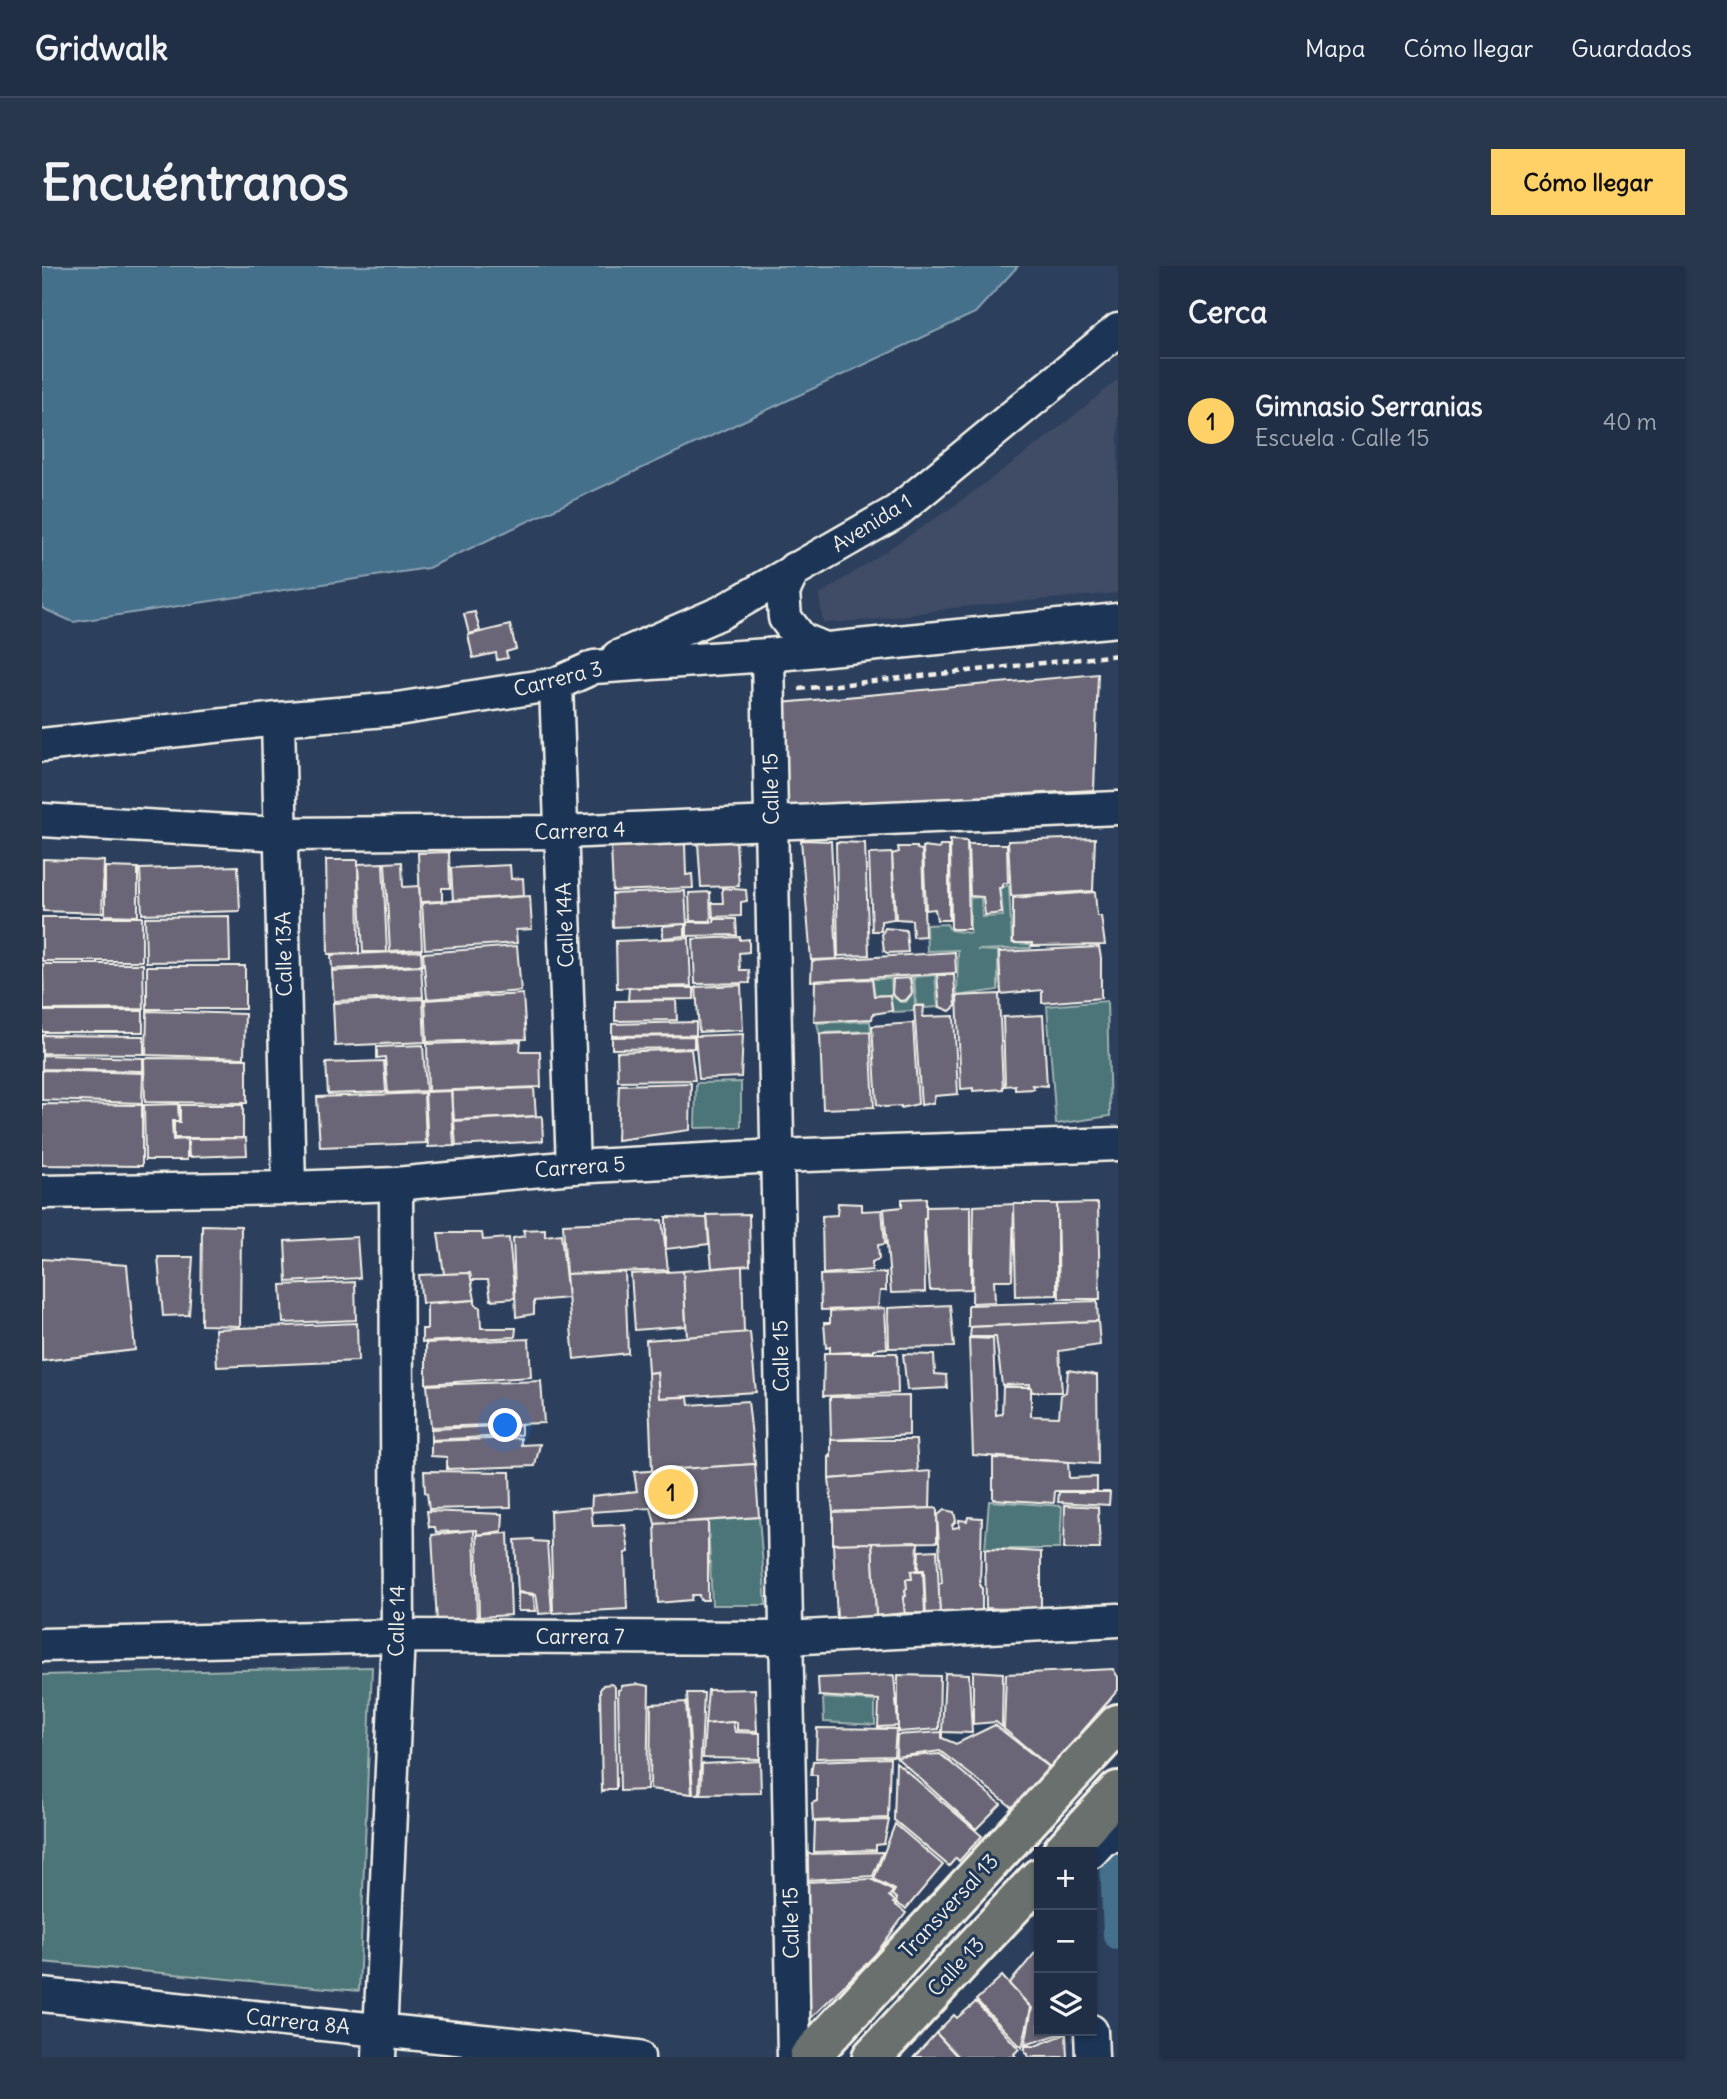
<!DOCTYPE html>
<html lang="es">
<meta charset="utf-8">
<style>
body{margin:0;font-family:Delius,sans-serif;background:#29374d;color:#f1f3f6}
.controls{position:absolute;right:21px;bottom:21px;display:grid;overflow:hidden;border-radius:0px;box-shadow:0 2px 5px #0004}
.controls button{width:63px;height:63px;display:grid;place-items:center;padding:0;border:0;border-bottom:2px solid #3e4a5f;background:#212f46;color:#f1f3f6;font:35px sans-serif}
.you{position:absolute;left:464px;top:1160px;width:24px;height:24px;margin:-18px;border:5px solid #fff;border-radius:50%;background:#1a73e8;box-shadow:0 0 0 10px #1a73e833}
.badge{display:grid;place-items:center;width:46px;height:46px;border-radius:50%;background:#ffd166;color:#111;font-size:23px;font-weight:700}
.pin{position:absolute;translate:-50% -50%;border:4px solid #fff;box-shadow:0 2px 7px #0006}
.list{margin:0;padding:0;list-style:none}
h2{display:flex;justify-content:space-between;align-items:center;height:91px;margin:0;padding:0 28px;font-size:30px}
h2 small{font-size:23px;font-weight:400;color:#a2a9b3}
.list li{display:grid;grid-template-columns:46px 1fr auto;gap:21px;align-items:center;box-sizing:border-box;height:126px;padding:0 28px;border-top:2px solid #3e4a5f}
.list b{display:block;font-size:26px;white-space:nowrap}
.list p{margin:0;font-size:23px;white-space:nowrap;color:#a2a9b3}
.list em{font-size:23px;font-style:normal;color:#a2a9b3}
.icon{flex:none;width:38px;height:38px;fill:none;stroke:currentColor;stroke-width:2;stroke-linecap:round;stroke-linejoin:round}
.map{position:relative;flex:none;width:1076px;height:1791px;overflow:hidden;border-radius:0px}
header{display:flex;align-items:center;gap:42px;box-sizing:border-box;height:98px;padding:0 35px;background:#212f46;border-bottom:2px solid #3e4a5f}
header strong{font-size:33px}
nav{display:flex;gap:38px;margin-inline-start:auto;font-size:24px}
.intro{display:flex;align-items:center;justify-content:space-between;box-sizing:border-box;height:168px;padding:0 42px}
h1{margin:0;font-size:49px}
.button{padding:18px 32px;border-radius:0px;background:#ffd166;color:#111;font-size:24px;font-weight:700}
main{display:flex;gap:42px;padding:0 42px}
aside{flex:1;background:#212f46;border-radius:0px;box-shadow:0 2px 5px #0004}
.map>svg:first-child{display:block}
.built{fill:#3f4b65}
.green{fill:#4c7478;stroke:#a0b2b0;stroke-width:2}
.water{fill:#456f8c;stroke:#8ba3b1;stroke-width:2}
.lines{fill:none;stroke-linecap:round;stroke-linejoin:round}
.canal{stroke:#456f8c;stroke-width:30}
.building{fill:#6a6677;stroke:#f4f1e8;stroke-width:2}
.minor-casing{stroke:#f4f1e8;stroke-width:37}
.major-casing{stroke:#f4f1e8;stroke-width:44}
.path{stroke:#f4f1e8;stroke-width:4.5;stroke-dasharray:7 5;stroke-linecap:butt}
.minor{stroke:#1d3557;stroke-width:32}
.major{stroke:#6b706d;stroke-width:38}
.labels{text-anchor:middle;stroke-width:6;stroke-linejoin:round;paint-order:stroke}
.street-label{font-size:21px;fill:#f4f1e8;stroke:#1d3557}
</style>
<header>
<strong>Gridwalk</strong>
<nav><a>Mapa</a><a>Cómo llegar</a><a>Guardados</a></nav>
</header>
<div class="intro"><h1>Encuéntranos</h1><a class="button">Cómo llegar</a></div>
<main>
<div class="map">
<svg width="1076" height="1791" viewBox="0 0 1076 1791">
<rect width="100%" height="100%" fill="#2c3f5d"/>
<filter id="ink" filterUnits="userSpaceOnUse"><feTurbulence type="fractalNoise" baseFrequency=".0143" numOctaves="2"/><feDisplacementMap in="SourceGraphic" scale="14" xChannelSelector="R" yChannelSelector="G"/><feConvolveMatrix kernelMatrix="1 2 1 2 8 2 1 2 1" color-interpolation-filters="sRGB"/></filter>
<g filter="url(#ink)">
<path class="built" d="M1076 113V327L918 341 832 354 781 357 777 329 912 240 1012 166Z"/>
<g class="green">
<path d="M965 619 967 621 970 677 988 678 989 682 935 684 956 685V724L915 730 916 684 885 685 884 659 905 658 908 664 928 667V632L939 631 940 651 961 650 959 623Z"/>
<path d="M893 709 896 741 884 742 882 739H874L872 711Z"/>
<path d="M869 711H871L873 739 871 745 851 746 848 729H833L830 713H849L850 729 858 736H864L870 728Z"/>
<path d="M1065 735 1068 850 1014 858 1005 740Z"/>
<path d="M828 755 829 765 777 767 775 757Z"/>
<path d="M699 816V861L653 862 654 817Z"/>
<path d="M947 1235 1020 1240 1018 1283H943Z"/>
<path d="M717 1251 724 1339H670L666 1255Z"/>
<path d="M330 1401 317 1725 0 1696V1409Z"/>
<path d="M781 1432 833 1435V1459L782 1456Z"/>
</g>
<path class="water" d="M0 0H976L933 47 386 302 31 356 0 342Z"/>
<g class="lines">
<path class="canal" d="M1072 1573 1076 1669"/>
</g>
<g class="building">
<path d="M433 346 438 365 427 368 422 348Z"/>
<path d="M468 359 474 383 464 386 466 392 455 394 454 387 431 392 426 369Z"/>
<path d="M1056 408 1052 524 743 542 739 437Z"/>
<path d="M1053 572 1051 625 969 630 966 575Z"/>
<path d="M759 574 789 575 795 693 769 694Z"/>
<path d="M908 574 925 575 927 663H909Z"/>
<path d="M694 575 697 620 659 621 656 577Z"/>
<path d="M794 576 823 577 827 689 796 690Z"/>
<path d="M643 578 644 609 650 608 651 622 571 625 569 581Z"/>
<path d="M926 578H965L966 617H961V621L957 622 960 647 943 649 941 631 928 630Z"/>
<path d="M898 580H907V654H895L893 643 884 644 881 581 897 583Z"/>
<path d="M856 581H875V583L880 584 883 670 871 671 870 654 854 653 850 588 857 586Z"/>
<path d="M407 586 408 622H400V635L378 636 376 587Z"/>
<path d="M850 587 852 653 839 655V665H830L827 588Z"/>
<path d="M1 593 62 595 60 647 1 645Z"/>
<path d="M284 594H316L317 687 286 688Z"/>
<path d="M360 596 361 621 377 620 380 683 348 685 343 597Z"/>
<path d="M341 597 345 686H321L316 598Z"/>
<path d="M468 599 469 613 481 612 482 630 411 634 409 602Z"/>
<path d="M196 600 198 645 100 648 98 603Z"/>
<path d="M63 601 96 602V650L63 649Z"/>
<path d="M680 622 704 624 705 635 699 636V650L671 651 670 637H681Z"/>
<path d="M643 625 645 658 571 661 570 628Z"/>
<path d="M668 626 669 655H648L647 627Z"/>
<path d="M1053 626 1055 650H1059L1063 679 990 680V677H971V632Z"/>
<path d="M488 630 490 663 474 664 475 677 383 683 380 637Z"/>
<path d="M187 650 188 695 104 696 103 651Z"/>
<rect x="0" y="651" width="100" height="44"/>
<path d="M672 653H694L695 669 645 670V656H672Z"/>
<path d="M643 658V670L621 672V660Z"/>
<path d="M843 662 864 664 866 686 845 687 842 685 840 668Z"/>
<path d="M698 671V674L707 673V686L697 687 698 704H707L708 717 653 718 651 673Z"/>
<path d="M647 672 649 720 575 722 574 675Z"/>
<path d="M475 680 479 725 385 733 381 687Z"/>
<path d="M1057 681 1059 692V732L1000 737V724L959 728 957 686Z"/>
<path d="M379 685 380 699 290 703 289 689Z"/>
<path d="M913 686 914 707 769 715 770 695Z"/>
<path d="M1 698H101L102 743 2 744Z"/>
<rect x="105" y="700" width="98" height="43"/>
<path d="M379 700 381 731 292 735 290 705Z"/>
<path d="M895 709H912L914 740 908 745 898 741Z"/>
<path d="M868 712 870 727 864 734 858 735 850 728 851 713Z"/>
<path d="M830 713 832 730 848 729 850 745 831 748 830 753 772 756 773 715Z"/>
<path d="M699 719 701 764 657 766 654 721Z"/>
<path d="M587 722H652V733L586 734Z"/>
<path d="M481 728 484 773 385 776 383 734Z"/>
<path d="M957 728 961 823 931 825V822L919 823 915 730Z"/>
<path d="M381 733 383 776 293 780 291 737Z"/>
<path d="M634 734 635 754 573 755V735Z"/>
<path d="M872 740H882L881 751 912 750 916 828 893 830 891 837 879 839Z"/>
<rect x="0" y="745" width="101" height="21"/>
<path d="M105 745 203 748 202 792 104 789Z"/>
<path d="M1001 749 1005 820 990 819 992 823 973 824V819L963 820 961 751Z"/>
<path d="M654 756V769L570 770V758Z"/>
<path d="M871 757 876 838 859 842V840L843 841 835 839 830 760Z"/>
<path d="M828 766 832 841 781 843 778 768Z"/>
<path d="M701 768 699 811 657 813 653 770Z"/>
<path d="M0 769 102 770V788L0 787Z"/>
<path d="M652 770V782L570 783V771Z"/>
<path d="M479 775 478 785H498L499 821 386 825 385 778Z"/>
<path d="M381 779 384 825 346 827 343 791 335 792V781Z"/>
<path d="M649 783 653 814 576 815 575 786Z"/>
<path d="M0 789 101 792V805L0 803Z"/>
<path d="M102 792 205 793V837L103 836Z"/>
<path d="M342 795 344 826 286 828 284 797Z"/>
<path d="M0 804 101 807 100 837 0 834Z"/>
<path d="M649 817 648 864 575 874 577 819Z"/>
<path d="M492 822 494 850 412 854 410 825Z"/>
<path d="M409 825 412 880 386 881 383 826Z"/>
<path d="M382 827 384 877 278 881 275 831Z"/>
<path d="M0 838 100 839V900L0 899Z"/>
<path d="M136 838 137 855H130L131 874 145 873V894H103L102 839Z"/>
<path d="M138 839H201V872H132V856H138Z"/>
<path d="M500 850 501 875 414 880 412 855Z"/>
<path d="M204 872 205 889 147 891 146 873Z"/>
<path d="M884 932V952H882L883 1026 849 1027 842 943 860 941V933Z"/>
<path d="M796 937 820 938V945L840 944 843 978 836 979 837 993 830 996V1004L781 1008 780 950 795 949Z"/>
<path d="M1056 937 1058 1033H1017L1015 938Z"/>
<path d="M972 938H1015V1029L974 1030Z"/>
<path d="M972 938 970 1014H952L953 1036 930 1037 932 940Z"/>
<path d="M929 940V1023L888 1024 882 952H884V941Z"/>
<path d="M707 948 708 999 670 1002 665 949Z"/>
<path d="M624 951 665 952 667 978 624 983Z"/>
<path d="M620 954 626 1004 524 1008 521 958Z"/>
<path d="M160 959 199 960 198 1060 159 1059Z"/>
<path d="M503 963V970L519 968 526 1032 492 1035V1048L474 1051 471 972 483 970 481 964Z"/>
<path d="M396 967H440L441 974 467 972 473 1032 449 1034 446 1014H429L428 1007 402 1008Z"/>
<path d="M315 971 318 1012 245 1016 243 975Z"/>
<path d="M116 991H151L147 1049 121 1050Z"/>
<path d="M0 993 85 999 93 1084 0 1095Z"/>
<path d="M700 1000 702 1067 645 1071 641 1005Z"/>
<path d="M641 1005 644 1060 593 1064 589 1008Z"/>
<path d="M583 1006 586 1087 532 1093 524 1008Z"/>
<path d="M428 1007 433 1034 380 1037 377 1009Z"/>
<path d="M844 1007V1025H838L836 1042 779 1044 778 1009Z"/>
<path d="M313 1016 314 1054 241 1057 239 1019Z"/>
<path d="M433 1034V1039L438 1041 439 1062H474L473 1071 380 1076V1063H385V1038Z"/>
<path d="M1055 1035 1056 1055 926 1061V1039Z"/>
<path d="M908 1039 912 1081 847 1082 846 1042Z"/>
<path d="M843 1042 845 1082 832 1083V1085L788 1087V1081L784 1082 782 1057H788V1045Z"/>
<path d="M1056 1055 1058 1079 1017 1085 1020 1126H990L988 1118 960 1119 954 1071H928L929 1061Z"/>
<path d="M315 1057 316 1095 175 1101 173 1063Z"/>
<path d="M708 1066 714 1126 617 1132 615 1106 606 1107 604 1074Z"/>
<path d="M927 1072 951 1073 954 1149 960 1148 961 1121H989V1150L1017 1151 1019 1129 1024 1126 1026 1104 1055 1109 1056 1198 931 1189Z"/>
<path d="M487 1073 489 1111 384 1118V1077Z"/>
<path d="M782 1087H855L856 1127 781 1130Z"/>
<path d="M861 1088 892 1089 893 1108 904 1109 905 1122 865 1124Z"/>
<path d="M615 1106 617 1132 646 1131 647 1139 706 1135 713 1198 610 1205 606 1107Z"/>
<path d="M499 1115 502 1157 389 1161 385 1119Z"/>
<path d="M867 1130V1169L789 1174 788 1131Z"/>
<path d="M479 1159V1169L389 1174V1163Z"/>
<path d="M479 1172V1179L498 1178 493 1200 405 1203V1191L389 1190V1175Z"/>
<path d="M789 1174H874L876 1206 787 1213V1190L789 1191Z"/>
<path d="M951 1192 1026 1196 1027 1212 1055 1211V1225H1013L1012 1237 951 1233Z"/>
<path d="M713 1198 717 1251 613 1258 609 1242 549 1246 550 1230 595 1225 592 1206Z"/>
<path d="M382 1205 468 1206 469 1241 387 1243 385 1227 383 1226Z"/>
<path d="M889 1205 888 1242 791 1246 787 1213Z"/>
<path d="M1017 1226H1068L1067 1239 1016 1236Z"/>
<path d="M1023 1239 1056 1241 1058 1283H1022Z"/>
<path d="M549 1241 551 1260 583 1259 587 1286 583 1287 585 1343 511 1347 508 1245Z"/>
<path d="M895 1242V1276L791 1278V1246Z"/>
<path d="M902 1244 912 1246 914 1255 910 1259 911 1262 917 1261V1254L925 1255 926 1251 940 1252 938 1321 940 1322V1345L916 1349 913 1345 898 1349 896 1318 900 1317 895 1250Z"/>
<path d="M385 1245 461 1248 460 1265 435 1269V1264L394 1266 393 1261H387Z"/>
<path d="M666 1255V1334H658L657 1329H650L649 1334 616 1337 613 1258Z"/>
<path d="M432 1264 435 1354 395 1357 390 1269Z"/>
<path d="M466 1267 469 1349 437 1351 435 1269Z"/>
<path d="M491 1273 492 1275 505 1276 510 1347 497 1348 494 1328 476 1326 473 1274Z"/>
<path d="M876 1276 875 1304 869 1305 870 1313H864L865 1322 863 1324 864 1330 861 1331 863 1347 834 1350 830 1277Z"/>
<path d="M830 1277 834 1350 795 1353 791 1278Z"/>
<path d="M943 1283 999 1286V1345L944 1342Z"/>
<path d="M895 1284 898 1350H884L882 1304H876L877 1285Z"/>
<path d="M869 1305H881L883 1347H863L861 1331 864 1330 863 1324 865 1322 864 1313H870Z"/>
<path d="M476 1327 491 1329 494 1345H476Z"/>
<path d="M1071 1403 1076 1411V1424L1009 1502 962 1463 964 1408Z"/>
<path d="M931 1405 961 1407 960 1461 954 1456 931 1458Z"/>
<path d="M903 1407 927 1408 930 1467 900 1466Z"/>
<path d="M852 1409 856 1460 836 1461 837 1434 777 1430 776 1412Z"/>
<path d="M856 1409 898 1410 897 1463 856 1466Z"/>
<path d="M569 1418 573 1421 574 1523H566L560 1526 558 1424 561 1419Z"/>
<path d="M596 1418 607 1420 605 1524 578 1525 576 1424 579 1423V1420Z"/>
<path d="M713 1423 715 1465 695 1464V1456L663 1458 666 1424Z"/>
<path d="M645 1427H662L657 1528H651Z"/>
<path d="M644 1436 650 1528 608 1523 609 1438Z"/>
<path d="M691 1456 693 1466 718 1467V1493L661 1492 663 1458Z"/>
<path d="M953 1459 1007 1501 971 1542 898 1485 854 1491 855 1469 900 1466V1472L914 1478Z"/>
<path d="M775 1462 854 1463 852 1490 774 1492Z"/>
<path d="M898 1488 959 1538 934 1563 854 1491Z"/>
<path d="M848 1492 846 1552 771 1555 770 1537 775 1535V1509H769L771 1495Z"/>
<path d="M718 1495 719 1527 659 1528 660 1498Z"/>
<path d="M854 1496 940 1570 917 1595 914 1592 907 1600 852 1554Z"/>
<path d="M847 1554 842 1578 834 1579V1584L772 1586 773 1556Z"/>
<path d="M853 1558 901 1599 864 1643 854 1637 855 1633 850 1629 853 1624 832 1613Z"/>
<path d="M841 1586 831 1610 763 1614 766 1588Z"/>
<path d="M829 1613 851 1625 847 1630 853 1635 851 1637 864 1647 833 1689 766 1755 763 1616Z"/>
<path d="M997 1682V1765H1027L983 1779 990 1742 967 1718Z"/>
<path d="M960 1710 989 1742 980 1782 934 1734Z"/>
<path d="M934 1736 977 1783 972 1788 974 1791H917L894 1767 912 1749 915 1752Z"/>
<path d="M894 1767 916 1791H872Z"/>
<path d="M1024 1768 1025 1791H986V1788L983 1787V1780H993Z"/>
</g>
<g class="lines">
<defs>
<g id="minor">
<path d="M752 303 741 326 743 352 759 373 783 383"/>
<path d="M726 389 752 1791"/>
<path d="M576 391 678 347 854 246 1076 64"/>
<path d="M514 418 531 901"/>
<path d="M236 453 247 922"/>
<path d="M0 479 236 453 355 443 514 418 552 401 726 389 1076 354"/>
<path d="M0 554 239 568 520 566 1076 542"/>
<path d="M0 926 247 922 354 918 531 901 735 890 1076 878"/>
<path d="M0 1379 356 1370 744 1372 1076 1354"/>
<path d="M1049 1586 1061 1573 1076 1569"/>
<path d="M0 1729 596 1791"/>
<path d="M1049 1765 1050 1791"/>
<path d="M337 1791 356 1370 354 918"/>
</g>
<g id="major">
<path d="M1020 1586 1076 1525"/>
<path d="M767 1791 1076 1458"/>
<path d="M830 1791 997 1612"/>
</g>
</defs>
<use href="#minor" class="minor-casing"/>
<use href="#major" class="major-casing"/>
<path class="path" d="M757 423 1076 389"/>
<use href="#minor" class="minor"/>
<use href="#major" class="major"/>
</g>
</g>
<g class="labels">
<g class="street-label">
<text transform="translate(830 257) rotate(-32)" y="7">Avenida 1</text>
<text transform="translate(516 413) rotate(-14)" y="7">Carrera 3</text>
<text transform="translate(729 523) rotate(-91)" y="7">Calle 15</text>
<text transform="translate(538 565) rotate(-2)" y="7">Carrera 4</text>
<text transform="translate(523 659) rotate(-92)" y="7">Calle 14A</text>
<text transform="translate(242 688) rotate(-91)" y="7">Calle 13A</text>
<text transform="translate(538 901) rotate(-4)" y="7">Carrera 5</text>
<text transform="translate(739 1090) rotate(-91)" y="7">Calle 15</text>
<text transform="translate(355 1355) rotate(-89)" y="7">Calle 14</text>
<text x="538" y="1378">Carrera 7</text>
<text transform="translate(907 1640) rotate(-47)" y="7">Transversal 13</text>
<text transform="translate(749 1657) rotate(-91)" y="7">Calle 15</text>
<text transform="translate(914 1701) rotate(-47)" y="7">Calle 13</text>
<text transform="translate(256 1756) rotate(6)" y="7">Carrera 8A</text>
</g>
</g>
</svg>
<div class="controls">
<button>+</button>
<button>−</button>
<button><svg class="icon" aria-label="layers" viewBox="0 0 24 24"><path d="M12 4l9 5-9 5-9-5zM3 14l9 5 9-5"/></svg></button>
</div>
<div class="you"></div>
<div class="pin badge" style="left:629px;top:1226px">1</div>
</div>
<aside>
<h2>Cerca<small></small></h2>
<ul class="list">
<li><span class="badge">1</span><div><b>Gimnasio Serranias</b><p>Escuela · Calle 15</p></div><em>40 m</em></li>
</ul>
</aside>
</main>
